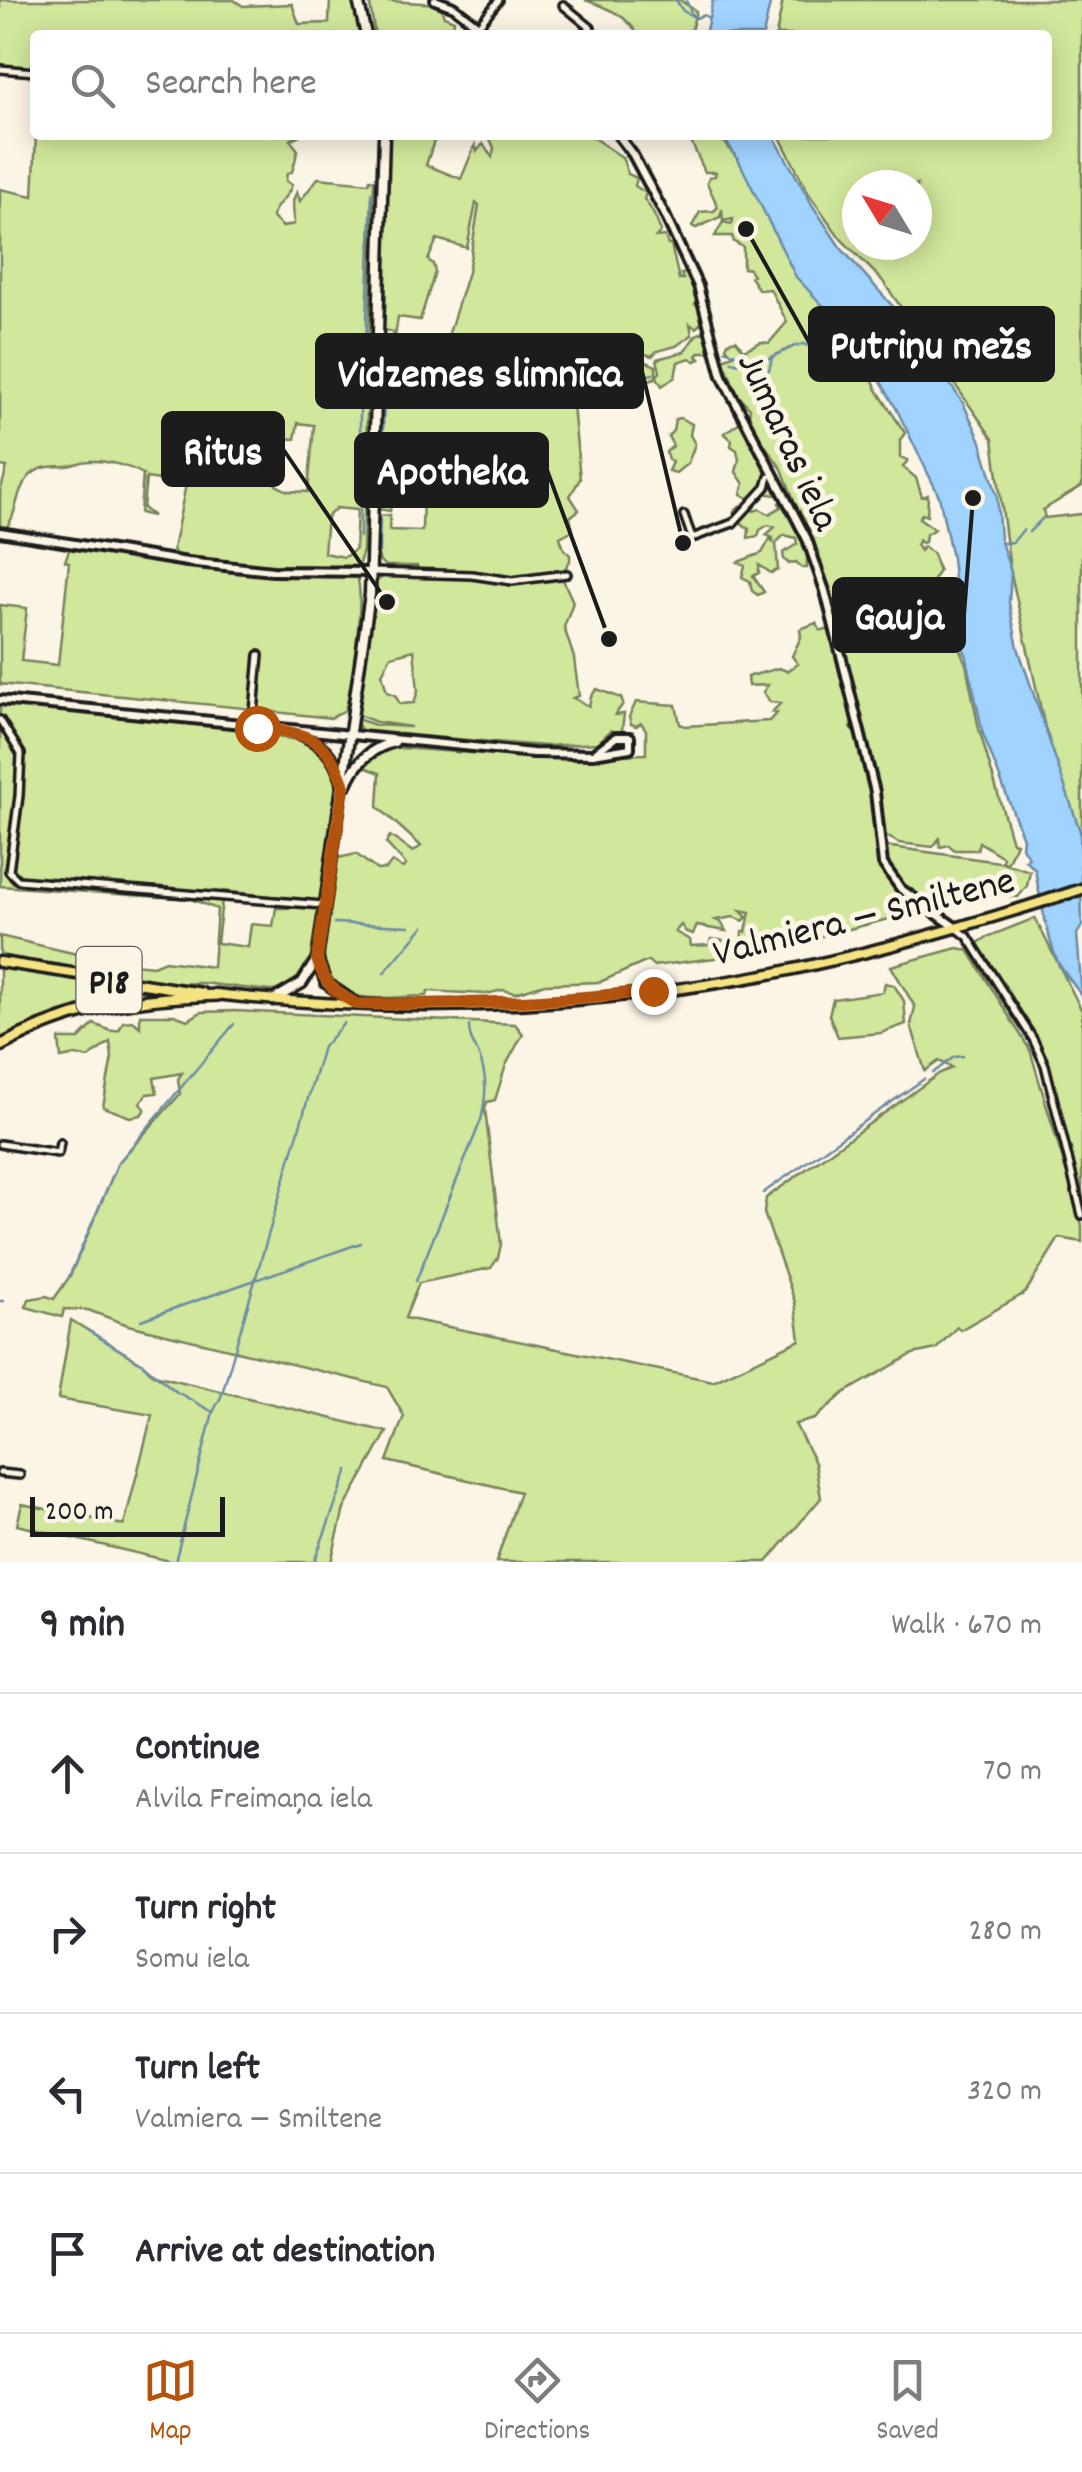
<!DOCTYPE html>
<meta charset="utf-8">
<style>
body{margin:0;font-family:Dekko,sans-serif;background:#f7f7f7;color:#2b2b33}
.compass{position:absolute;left:842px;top:170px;width:90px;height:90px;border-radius:50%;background:#fff;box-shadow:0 5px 25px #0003;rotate:308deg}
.scale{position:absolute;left:30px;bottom:25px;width:195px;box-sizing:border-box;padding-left:10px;border:5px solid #1c1c1c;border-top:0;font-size:28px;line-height:35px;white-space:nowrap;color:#1c1c1c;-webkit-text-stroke:8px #fcf5e5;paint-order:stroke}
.stop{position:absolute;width:30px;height:30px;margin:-22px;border:8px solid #b45309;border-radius:50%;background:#fff}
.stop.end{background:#b45309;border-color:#fff;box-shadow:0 2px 10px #0008}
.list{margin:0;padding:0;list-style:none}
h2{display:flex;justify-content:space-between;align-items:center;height:130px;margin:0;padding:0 40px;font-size:42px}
h2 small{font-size:32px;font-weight:400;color:#7c7c81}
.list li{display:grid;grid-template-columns:65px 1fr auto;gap:30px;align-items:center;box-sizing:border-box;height:160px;padding:0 40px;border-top:2px solid #e1e1e2}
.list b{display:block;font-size:38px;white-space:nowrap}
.list p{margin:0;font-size:32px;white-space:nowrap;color:#7c7c81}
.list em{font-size:32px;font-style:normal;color:#7c7c81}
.icon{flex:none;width:55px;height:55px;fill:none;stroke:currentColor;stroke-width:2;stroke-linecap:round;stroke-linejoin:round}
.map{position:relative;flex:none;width:1082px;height:1562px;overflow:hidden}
.search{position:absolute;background:#fff;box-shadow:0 5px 25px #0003;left:30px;right:30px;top:30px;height:110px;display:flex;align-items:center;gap:25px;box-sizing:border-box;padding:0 35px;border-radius:10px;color:#7c7c81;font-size:38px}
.sheet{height:770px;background:#fff}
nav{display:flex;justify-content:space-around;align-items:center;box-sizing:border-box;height:140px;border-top:2px solid #e1e1e2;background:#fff;font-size:28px;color:#7c7c81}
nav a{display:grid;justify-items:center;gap:5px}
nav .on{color:#b45309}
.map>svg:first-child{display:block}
.green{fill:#d1e79c;stroke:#76825c;stroke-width:2.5;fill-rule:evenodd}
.water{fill:#a1d3ff;stroke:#6c8aa4;stroke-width:2.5}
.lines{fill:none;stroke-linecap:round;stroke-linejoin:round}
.stream{stroke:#6c8aa4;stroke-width:2.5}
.minor-casing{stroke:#1c1c1c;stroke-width:12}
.tertiary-casing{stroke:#1c1c1c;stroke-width:14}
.secondary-casing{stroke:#1c1c1c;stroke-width:15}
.primary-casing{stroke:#1c1c1c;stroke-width:15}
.trunk-casing{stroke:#1c1c1c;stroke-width:16}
.minor{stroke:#fcf5e5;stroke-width:5}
.tertiary{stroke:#fcf5e5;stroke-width:6}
.secondary{stroke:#fcf5e5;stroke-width:8}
.primary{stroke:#f4e382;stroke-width:8}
.trunk{stroke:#f4e382;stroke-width:9}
.route{stroke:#b45309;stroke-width:12}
.labels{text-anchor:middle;stroke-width:10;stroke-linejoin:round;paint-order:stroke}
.shield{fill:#fcf5e5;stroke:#5f5d58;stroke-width:2.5}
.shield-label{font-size:38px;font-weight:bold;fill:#1c1c1c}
.street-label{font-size:40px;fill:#1c1c1c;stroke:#fcf5e5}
.leader{fill:none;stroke:#1c1c1c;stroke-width:4}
.callout-dot{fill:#1c1c1c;stroke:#fcf5e5;stroke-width:4}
.callout{fill:#1c1c1c;stroke:#1c1c1c;stroke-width:4}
.callout-label{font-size:42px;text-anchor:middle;font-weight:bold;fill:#fff}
</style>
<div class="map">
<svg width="1082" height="1562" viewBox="0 0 1082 1562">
<rect width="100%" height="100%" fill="#fcf5e5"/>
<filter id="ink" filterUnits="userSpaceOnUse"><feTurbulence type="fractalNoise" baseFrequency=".01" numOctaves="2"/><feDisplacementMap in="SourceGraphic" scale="20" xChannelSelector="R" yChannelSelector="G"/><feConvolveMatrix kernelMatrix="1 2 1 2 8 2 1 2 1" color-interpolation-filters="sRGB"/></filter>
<g filter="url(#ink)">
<g class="green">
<path d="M0 0H234L243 6 292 4 299 24 329 23 330 0H354L363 35H35V70L0 66Z"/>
<path d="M372 0 439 4 444 16 454 20 453 35H375L370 5Z"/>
<path d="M585 0H680L696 11 690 35H638C626 14 607 8 585 0Z"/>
<path d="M783 0H1082V486L1043 510 1045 518 1082 514V833L1077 832 1045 728 1010 569 993 439 882 280 841 239 809 194 779 135H1047V35H776ZM857 185H917V245H857Z"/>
<path d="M36 135H300L290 140 298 150 292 172 287 173 286 181 292 185C287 200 276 202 272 217L283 227 294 224 293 201 297 191 300 201 318 178 369 183 370 179 374 180 363 551 358 566 264 565 176 555 173 549 186 484 146 478 143 508 153 516 140 513 143 474C129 466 106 460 89 461 81 461 73 466 65 466 51 467 39 465 28 478 15 492 18 515 5 529L0 528V493L7 467 0 466V189L33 196ZM298 423 314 425 308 492 288 491 276 485 278 438 295 439ZM336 508 357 510 355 550 344 557 324 553 327 517Z"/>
<path d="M402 135H436L426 165 461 179 475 145 477 151 483 144 492 157 494 148 490 139 492 135H589L622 157 628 174 637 178 635 186 646 193 644 199C654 211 655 218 661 231L656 237 665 236 668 245H671L679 279H683L681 274 689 272 699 301 695 304 701 309 702 322 696 328 690 324 692 335 676 346 657 351 652 356 623 347 587 348 574 344C558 353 542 350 524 353 511 355 507 364 492 361L489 366 484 365V354L482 366 475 367 471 362 468 365 440 362 468 272 479 205 476 203 467 248 437 239 428 260 433 264 435 272 420 320 398 317 391 364 392 392 400 385 467 374 466 370 486 373 508 370 511 363 520 365 523 359C537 355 556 354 568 362L577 353 579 361 586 359 588 353 593 354 599 350 611 360 616 348 656 366V377L660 372 657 359 684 352 696 335 703 332 710 340V352H700L697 356 700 359 695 361 690 358 678 362 675 377 662 386 657 377 640 384 636 376 631 382 622 384 609 376 606 368 599 378 584 382 581 378 571 384 580 479 570 496 579 510 570 517 573 530 560 537 564 549 570 555V561L561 575 573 602 564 627 574 658 579 696 573 698 589 706 591 696 597 689 621 698 623 704 615 715 624 714 622 730 617 734 611 730 598 743 546 746 419 736 418 739 366 734 359 727 357 719 375 725 411 727 376 722 358 715 376 582 385 575 417 574V566H387L380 562 377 552 378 516 390 515 389 530 422 531 423 492 393 491 390 511 378 509 382 342 385 337H392L394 333 383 329 387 140 391 136ZM414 650 418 691 414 703 400 704 395 695 387 692 382 674 391 656Z"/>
<path d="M688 135H719L739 161 828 312 858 345 877 390 905 433 900 440V457L908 460 903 467 916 478 922 497 928 495 927 516 922 514 919 518 935 529 926 534 925 542 921 543 919 540 916 545 920 551 924 546 933 554 939 571 933 580 942 598 948 601 943 614 949 615V623L966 664 979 729 1012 842 1016 843 1007 864 1030 871 1027 886 1018 897 1009 896 1007 891 938 911C914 894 883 880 884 846L1006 863 1002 861 1003 857 979 842 977 850H954L949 845 940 847 939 839 933 847 899 843 883 834C883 815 882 791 874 776L853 697C852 681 846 651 839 638L842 635H839L835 611 829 604 831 599 820 577 819 551 812 548 802 523 807 544V568H802L796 562 789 564 784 559 783 553 797 544 796 538 784 535 776 543 778 570 771 573 759 565V573L753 576 764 592 758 595 752 591 750 581 742 577 745 566 738 562 762 553 770 539 773 542V538L766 535 775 527 768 525 760 530 758 536 748 538 749 529 734 517V511L740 506 751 507 754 511 760 509 769 514 781 507 779 503 794 500 782 469 748 422 750 408 737 394 723 359 733 355 726 347 728 342 736 340 744 350 761 342 769 343 787 322 770 289 759 290 750 277 753 275 749 269 743 268V247L734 242 732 236H715L723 222 732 224 733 219 723 221 722 209 720 217 696 228 692 226 700 212 714 211 718 207 707 183 709 177 715 176 716 172H705Z"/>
<path d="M680 418 692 424 690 435 695 444 688 463 676 473 668 471 672 462 668 460 666 452 673 446 668 436 673 431 675 419Z"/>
<path d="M743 420 775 465 777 473 773 478 787 488 784 496 769 494 763 490 756 493 752 500 741 494 744 484 736 472 739 460 737 450 731 446 732 440 724 433Z"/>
<path d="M70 547 219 570 357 577C365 597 352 686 345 710L331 718 256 710 261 670 256 668 253 709 0 684V605L27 608 21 661 58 665 69 562 65 561Z"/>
<path d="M816 623 820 630H833C841 661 856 699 851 729L857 730C861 751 870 771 874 792 886 857 864 862 923 911 862 924 803 944 741 953L742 932H746L750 912 740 910 747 917 743 921 734 917 716 920 721 922 726 931 697 926 693 934 686 932 681 925 675 932 690 940 691 946 709 945 711 939 732 942 738 955 654 966 648 961 600 982 545 984 515 993 503 990 486 994 428 991 427 996C403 996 372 1002 349 994 304 979 331 892 338 858L356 854 377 870 386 869 392 862 403 868 406 865 386 843 390 836 413 852 421 846 378 807 380 773 364 767 372 756 385 747 530 757 646 754V730L641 723 636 726 631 724 629 717 636 702 676 705 680 724 685 726 769 721 777 713 772 712 781 703 770 702 763 692 768 685 748 686 747 677 779 668 787 671 798 664 792 656 801 637 800 629Z"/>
<path d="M0 705 225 727 314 743 335 766 337 779 321 899 318 901 223 891 217 943 248 947 251 924 273 926 276 908C291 909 302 904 318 908L319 913 310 967 284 990 270 991 202 983 168 984 0 955V936L111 962 153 966 165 961 213 967 217 909 191 899 0 886Z"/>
<path d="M1035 918 1082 1011V1207L1044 1070 1010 1005 972 947 987 937Z"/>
<path d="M957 948 968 950 1030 1050 1082 1225V1242L1059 1238 1025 1293 960 1330 957 1327 936 1349 913 1354 844 1393 815 1419 795 1424 815 1463 821 1498 767 1562H496L520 1492 387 1461 404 1416 387 1387 128 1325 88 1310 64 1309 62 1317 26 1307 29 1299 47 1296 54 1299 70 1276 118 1163 180 1094 178 1079 182 1073 154 1078 157 1093 147 1094 140 1103 145 1109 141 1115 130 1117 103 1107 112 1057 110 1042 88 1058 76 1055 61 1058 59 1039H79L94 1024 111 1031 119 1030 123 1022 133 1021 140 1027V1015H174L188 1020 201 1012 234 1011 515 1024 523 1034 506 1065 495 1100 487 1102 485 1109 501 1244 498 1258 491 1268 419 1283 405 1318 713 1381 800 1340 795 1302 764 1213 766 1198 940 1073 952 1068 939 1061 925 1071 911 1025 915 1007 891 966Z"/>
<path d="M0 968 152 992C97 999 49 1014 0 1040Z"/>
<path d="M885 983 894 985 904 1001 906 1024 881 1033 838 1037 829 1015 833 999 883 992Z"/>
<path d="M71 1320 143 1364 154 1375 387 1432 344 1509 331 1562H174L17 1525 22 1504 124 1525 152 1415 58 1399Z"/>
</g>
<g class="water">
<path d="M713 0H771L763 35H705Z"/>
<path d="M722 135H773L813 206 840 247 914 330 963 403 980 439 997 495 1000 539 1011 572 1009 603 1018 648 1080 831 1082 926 1077 934 1082 997C1075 985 1066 976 1059 964 1049 946 1038 888 1035 869L1025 860 1029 858 1022 847 1023 838 983 734 966 654 960 642 952 558 939 496 897 410 860 345 796 277 739 161Z"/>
</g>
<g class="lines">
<g class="stream">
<path d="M676 0 683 11 696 18 703 15 709 18"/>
<path d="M686 0 692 15"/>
<path d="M725 350 738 355 739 359"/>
<path d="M731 361 752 366 795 346 804 344 821 352 842 353 863 344"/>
<path d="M561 380C570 370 609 365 623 367 635 370 639 378 653 374"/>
<path d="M752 382 757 384 769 370 772 358"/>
<path d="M483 384 509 389"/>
<path d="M390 386 424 377"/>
<path d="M360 387 366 344 372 192"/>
<path d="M380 506 384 405 389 386 385 338"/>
<path d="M1029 532 1043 518"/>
<path d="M360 537V400"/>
<path d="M1003 543 1013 542 1023 530"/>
<path d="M379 552 380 520"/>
<path d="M334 923 409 926"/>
<path d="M384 973 424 926"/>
<path d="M933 1073 954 1057 963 1056"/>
<path d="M763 1193 924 1079"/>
<path d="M69 1277 118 1163 234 1024"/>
<path d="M416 1281 481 1120C486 1098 488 1078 479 1056 474 1044 469 1039 469 1026"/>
<path d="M0 1301H4"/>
<path d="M141 1320 361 1243"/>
<path d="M87 1330 143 1364 175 1391 213 1412 175 1562"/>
<path d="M213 1412 221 1397 323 1047 344 1023"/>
<path d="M314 1562 348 1470"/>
</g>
<defs>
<g id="minor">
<path d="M563 5 591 28"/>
<path d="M478 26 499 0"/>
<path d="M0 69 35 72"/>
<path d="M684 515 692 538 733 523 766 487 769 477"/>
<path d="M371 572 472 575 512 581 567 574"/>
<path d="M0 720 21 754 19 796 9 871 18 880 323 905"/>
<path d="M253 724 259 655"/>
<path d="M958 929 968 937 1033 1039 1045 1065 1082 1215"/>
<path d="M0 1144 58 1153 60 1143"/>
<path d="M0 1473 20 1475"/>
</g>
<g id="tertiary">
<path d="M435 0 454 7 490 35"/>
<path d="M618 135 633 155 664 213 698 286 722 376 807 539 825 591 875 792 883 864 901 889 958 929"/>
<path d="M0 532 187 562 273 571 371 572"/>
<path d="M0 700 533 753 593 754 630 748V737H616L593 754"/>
</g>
<g id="secondary">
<path d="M358 0 366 35"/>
<path d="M295 731C322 744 333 753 342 781"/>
<path d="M347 784C356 762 371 748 394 742"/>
<path d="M317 959 326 983 357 1004"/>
<path d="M273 1000 302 983 317 959 370 594 384 135"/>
</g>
<g id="primary">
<path d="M0 962 202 993"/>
<path d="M215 994C401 1015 591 1008 775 973 879 952 981 922 1082 889"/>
</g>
<path id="trunk" d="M0 1046C74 1006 136 998 218 995"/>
</defs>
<use href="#minor" class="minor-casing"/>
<use href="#tertiary" class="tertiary-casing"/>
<use href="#secondary" class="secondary-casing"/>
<use href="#primary" class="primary-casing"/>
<use href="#trunk" class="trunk-casing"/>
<use href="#minor" class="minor"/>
<use href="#tertiary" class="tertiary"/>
<use href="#secondary" class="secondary"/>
<use href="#primary" class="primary"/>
<use href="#trunk" class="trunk"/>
</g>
</g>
<g class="lines" filter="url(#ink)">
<path class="route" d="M257 728C306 733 327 736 344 786L317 959C324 984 335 993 357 1004 457 1005 554 1002 653 991"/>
</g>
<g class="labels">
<rect class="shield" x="76.5" y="947" width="65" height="66" rx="8"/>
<g class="shield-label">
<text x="109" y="993">P18</text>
</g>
<g class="street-label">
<text transform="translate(791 440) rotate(65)" y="14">Jumaras iela</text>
<text transform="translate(863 914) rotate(-14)" y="14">Valmiera — Smiltene</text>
</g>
</g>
<path class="leader" d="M746 229L810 344M683 543L642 371M387 602L283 449M609 639L547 470M973 498L964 615"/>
<g class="callout-dot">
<circle cx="746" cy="229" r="10"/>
<circle cx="683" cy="543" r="10"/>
<circle cx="387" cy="602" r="10"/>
<circle cx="609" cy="639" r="10"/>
<circle cx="973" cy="498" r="10"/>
</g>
<g class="callout">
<rect x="810" y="308" width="243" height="72" rx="10"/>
<rect x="317" y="335" width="325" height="72" rx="10"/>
<rect x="163" y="413" width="120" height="72" rx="10"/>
<rect x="356" y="434" width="191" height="72" rx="10"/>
<rect x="834" y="579" width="130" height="72" rx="10"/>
</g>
<g class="callout-label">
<text x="931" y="358">Putriņu mežs</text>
<text x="480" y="386">Vidzemes slimnīca</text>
<text x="223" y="464">Ritus</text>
<text x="452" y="484">Apotheka</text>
<text x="899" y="629">Gauja</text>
</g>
</svg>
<svg class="compass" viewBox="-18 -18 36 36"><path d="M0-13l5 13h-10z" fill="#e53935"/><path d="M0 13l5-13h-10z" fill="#7c7c81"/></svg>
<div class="scale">200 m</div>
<div class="stop" style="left:257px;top:728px"></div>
<div class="stop end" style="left:653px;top:991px"></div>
<div class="search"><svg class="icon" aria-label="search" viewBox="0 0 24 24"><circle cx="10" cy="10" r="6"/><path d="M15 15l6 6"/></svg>Search here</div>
</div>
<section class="sheet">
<h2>9 min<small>Walk · 670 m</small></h2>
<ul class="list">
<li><svg class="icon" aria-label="ahead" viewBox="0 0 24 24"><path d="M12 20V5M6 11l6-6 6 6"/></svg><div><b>Continue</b><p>Alvila Freimaņa iela</p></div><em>70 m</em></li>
<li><svg class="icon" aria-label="right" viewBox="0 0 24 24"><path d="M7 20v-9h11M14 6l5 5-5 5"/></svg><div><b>Turn right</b><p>Somu iela</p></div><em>280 m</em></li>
<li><svg class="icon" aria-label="left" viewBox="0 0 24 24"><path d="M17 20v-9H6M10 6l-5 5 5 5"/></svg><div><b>Turn left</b><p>Valmiera — Smiltene</p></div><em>320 m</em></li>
<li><svg class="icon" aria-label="arrive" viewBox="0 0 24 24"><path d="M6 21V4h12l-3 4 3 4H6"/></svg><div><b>Arrive at destination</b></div></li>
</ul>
</section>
<nav>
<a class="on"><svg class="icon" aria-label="map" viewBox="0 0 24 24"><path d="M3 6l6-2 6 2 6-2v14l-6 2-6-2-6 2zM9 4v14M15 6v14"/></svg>Map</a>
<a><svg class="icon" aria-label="directions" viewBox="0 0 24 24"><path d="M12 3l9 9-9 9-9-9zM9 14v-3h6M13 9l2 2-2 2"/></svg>Directions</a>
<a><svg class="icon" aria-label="saved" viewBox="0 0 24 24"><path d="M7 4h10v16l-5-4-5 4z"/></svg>Saved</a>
</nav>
